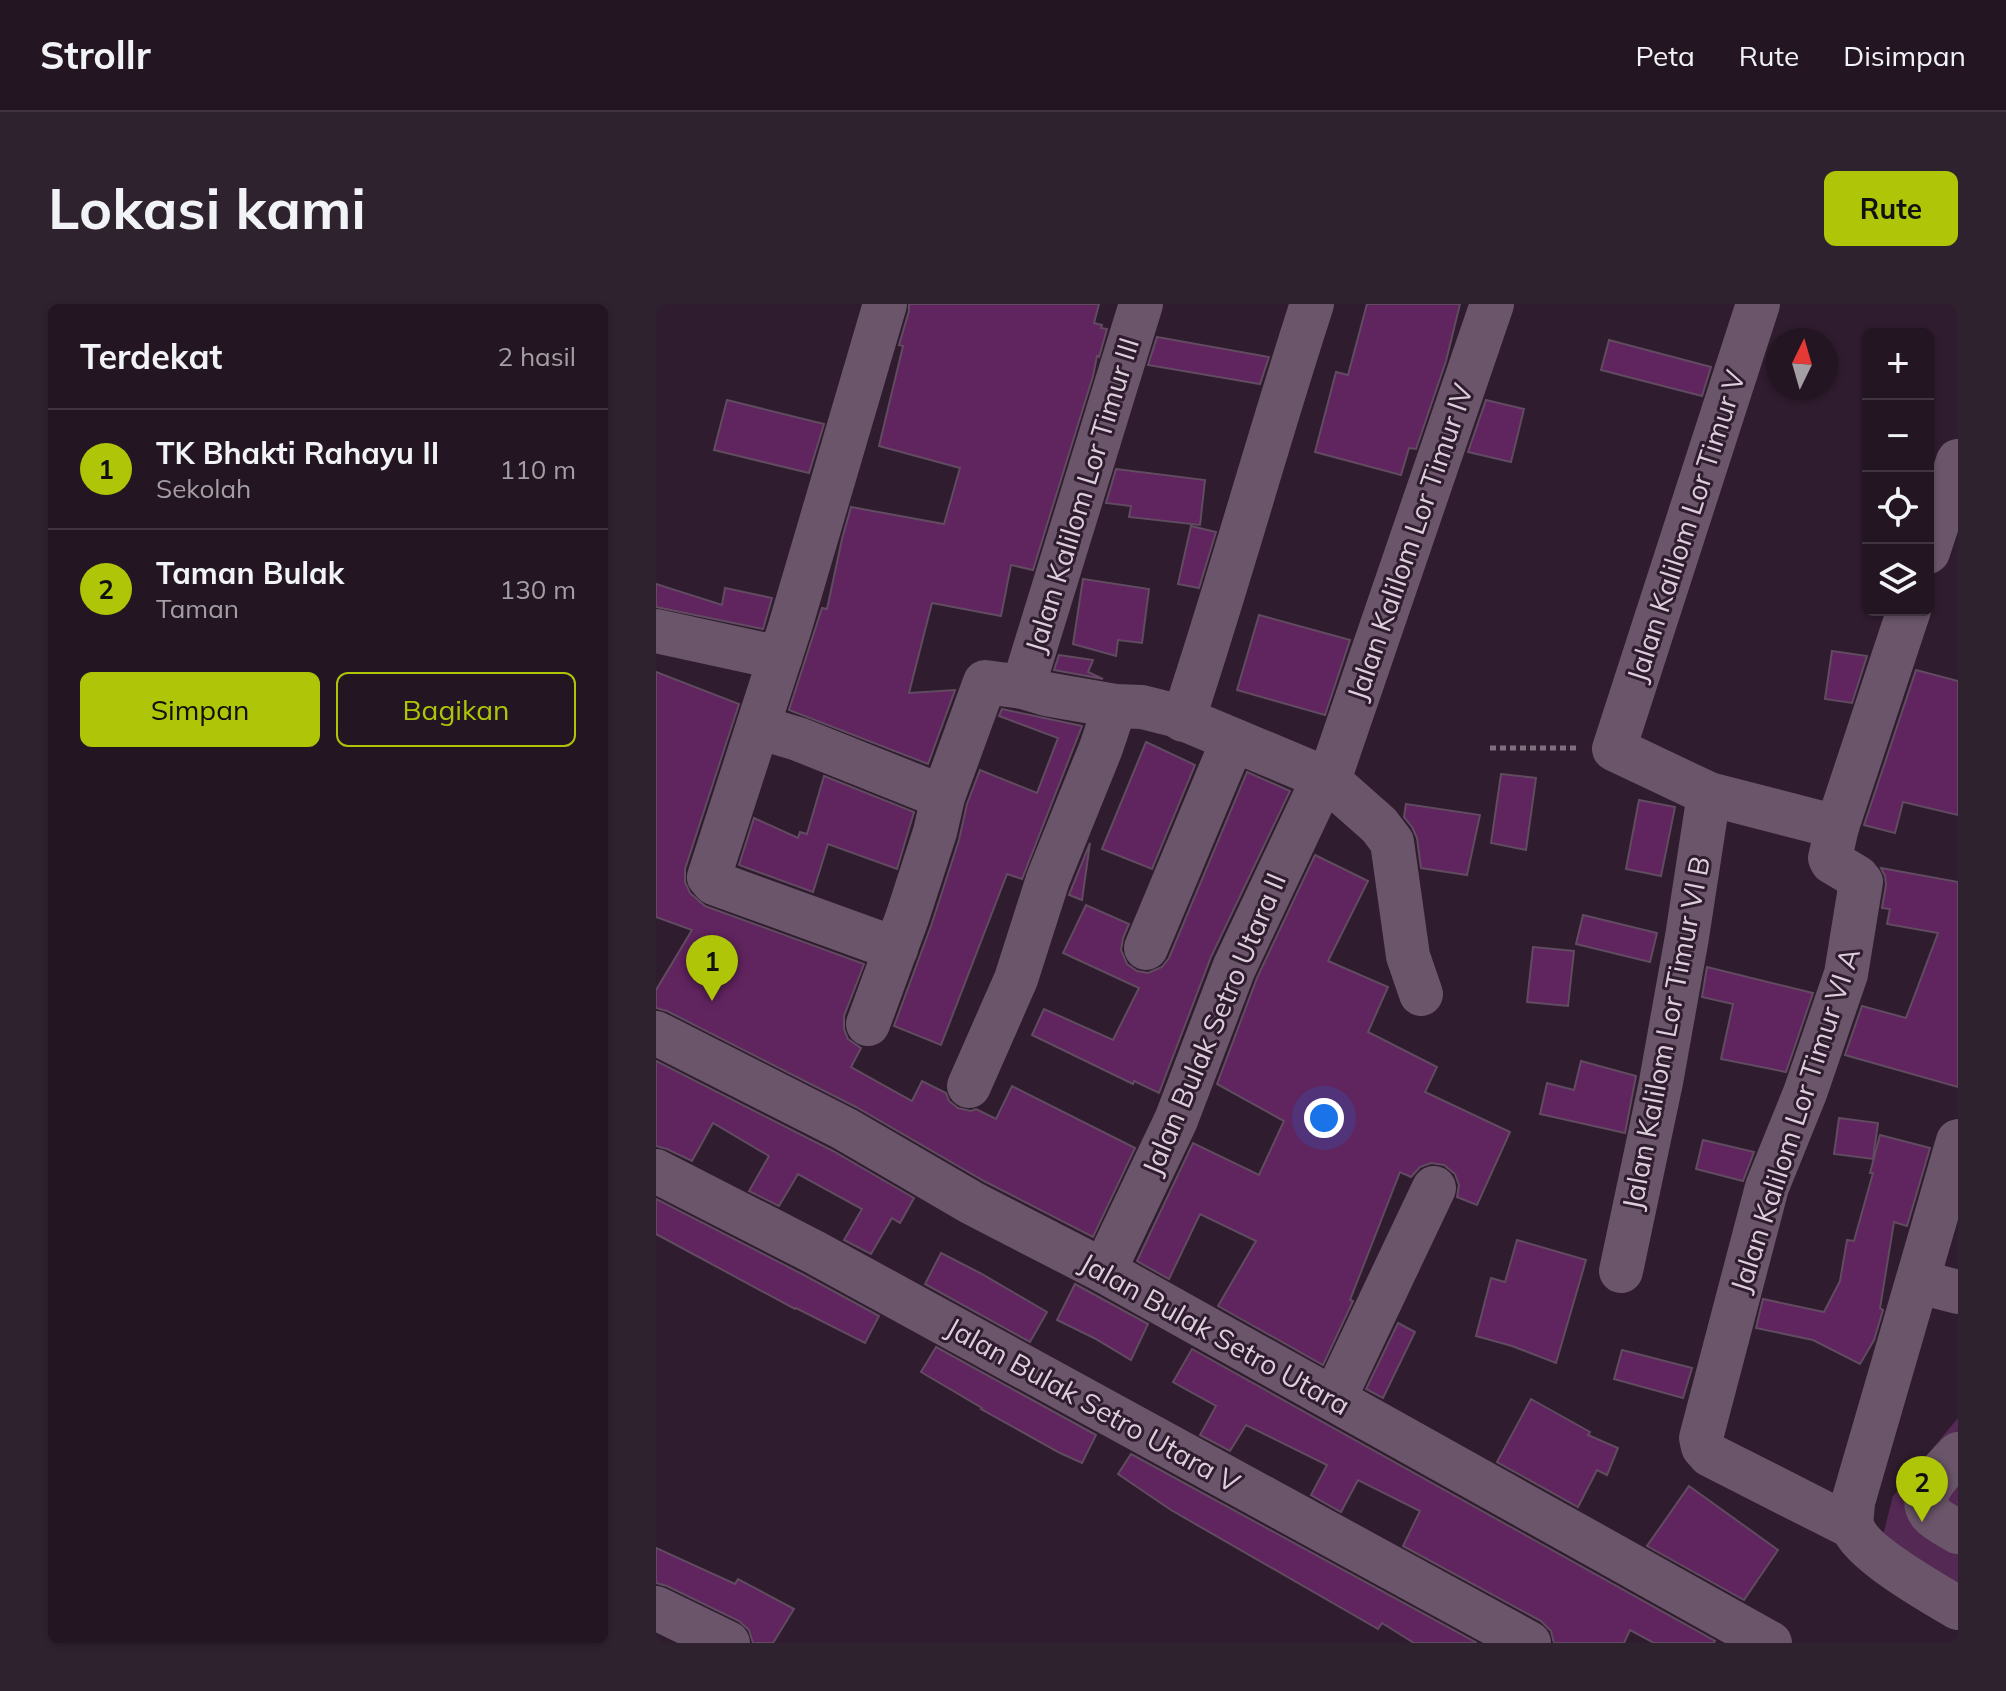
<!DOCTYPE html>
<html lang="id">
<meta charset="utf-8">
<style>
body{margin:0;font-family:Mulish,sans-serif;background:#2f222f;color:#f1f3f6}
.controls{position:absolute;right:24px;top:24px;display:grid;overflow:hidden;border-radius:12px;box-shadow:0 2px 6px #0004}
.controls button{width:72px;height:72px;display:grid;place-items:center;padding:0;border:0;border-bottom:2px solid #403440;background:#231522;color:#f1f3f6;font:40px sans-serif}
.compass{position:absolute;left:1110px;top:24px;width:72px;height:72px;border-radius:50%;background:#231522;box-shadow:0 2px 6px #0004;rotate:5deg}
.you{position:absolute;left:668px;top:814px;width:28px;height:28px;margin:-20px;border:6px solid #fff;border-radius:50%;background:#1a73e8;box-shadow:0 0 0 12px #1a73e833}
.badge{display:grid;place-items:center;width:52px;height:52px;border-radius:50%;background:#aec508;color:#111;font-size:26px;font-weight:700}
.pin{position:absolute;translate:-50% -66px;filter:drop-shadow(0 2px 4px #0008)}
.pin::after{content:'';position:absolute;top:42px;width:28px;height:24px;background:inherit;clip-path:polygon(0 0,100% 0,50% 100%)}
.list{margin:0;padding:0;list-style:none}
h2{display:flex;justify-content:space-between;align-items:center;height:104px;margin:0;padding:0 32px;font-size:34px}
h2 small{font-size:26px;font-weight:400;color:#a39fa5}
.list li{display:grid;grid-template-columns:52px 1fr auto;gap:24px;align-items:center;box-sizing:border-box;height:120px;padding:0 32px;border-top:2px solid #403440}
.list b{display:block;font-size:30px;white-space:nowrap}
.list p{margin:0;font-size:26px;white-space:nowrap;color:#a39fa5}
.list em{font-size:26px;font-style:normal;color:#a39fa5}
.actions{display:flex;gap:16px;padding:24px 32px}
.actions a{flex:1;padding:18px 0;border:2px solid #aec508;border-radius:12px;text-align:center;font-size:28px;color:#aec508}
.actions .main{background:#aec508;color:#111}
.icon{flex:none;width:44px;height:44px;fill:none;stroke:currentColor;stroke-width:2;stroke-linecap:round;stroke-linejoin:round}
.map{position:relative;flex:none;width:1302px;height:1339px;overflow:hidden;border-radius:12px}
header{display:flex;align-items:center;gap:48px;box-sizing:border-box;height:112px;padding:0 40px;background:#231522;border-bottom:2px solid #403440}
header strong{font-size:38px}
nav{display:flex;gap:44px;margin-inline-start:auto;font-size:28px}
.intro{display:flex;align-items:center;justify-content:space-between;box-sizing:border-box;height:192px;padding:0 48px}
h1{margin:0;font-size:56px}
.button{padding:20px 36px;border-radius:12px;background:#aec508;color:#111;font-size:28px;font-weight:700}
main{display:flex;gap:48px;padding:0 48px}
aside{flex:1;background:#231522;border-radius:12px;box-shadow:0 2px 6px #0004}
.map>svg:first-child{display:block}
.green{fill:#542953}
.building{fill:#60245f;stroke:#614b60;stroke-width:2}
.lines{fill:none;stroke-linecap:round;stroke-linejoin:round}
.path{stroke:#80707f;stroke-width:5;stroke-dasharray:6 4;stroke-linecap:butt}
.minor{stroke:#6b556a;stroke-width:44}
.labels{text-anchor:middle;stroke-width:6;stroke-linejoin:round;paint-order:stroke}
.street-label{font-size:28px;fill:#dccfdb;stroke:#2f1c2e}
</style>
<header>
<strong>Strollr</strong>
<nav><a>Peta</a><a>Rute</a><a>Disimpan</a></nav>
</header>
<div class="intro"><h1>Lokasi kami</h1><a class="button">Rute</a></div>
<main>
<aside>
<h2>Terdekat<small>2 hasil</small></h2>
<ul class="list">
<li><span class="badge">1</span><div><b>TK Bhakti Rahayu II</b><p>Sekolah</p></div><em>110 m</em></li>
<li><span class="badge">2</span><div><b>Taman Bulak</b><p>Taman</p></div><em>130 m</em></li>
</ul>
<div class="actions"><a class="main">Simpan</a><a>Bagikan</a></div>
</aside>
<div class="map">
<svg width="1302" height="1339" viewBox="0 0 1302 1339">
<rect width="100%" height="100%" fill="#2f1c2e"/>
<path class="green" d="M1302 1114V1285L1224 1243 1237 1192Z"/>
<g class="building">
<path d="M253 0H443L438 19 446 21 445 24 451 25 443 53 441 52 437 72 377 266 355 261 345 312 276 299 253 389 299 386 272 460 133 406 166 304 171 305 186 235 195 203 288 220 304 164 223 142 247 42 243 41 253 7Z"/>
<path d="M711 0H804L790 57 760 145 753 144 745 171 659 148 680 68 692 71Z"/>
<path d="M501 33 613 53 604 80 492 61Z"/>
<path d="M953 36 1055 63 1046 92 945 66Z"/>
<path d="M71 96 168 120 153 169 58 146Z"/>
<path d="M830 96 868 105 855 158 812 148Z"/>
<path d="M460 165 549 176 544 221 473 213 475 202 450 199Z"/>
<path d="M535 222 560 228 543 284 522 280Z"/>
<path d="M427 275 493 285 486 339 462 336 460 352 417 340Z"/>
<path d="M0 280 66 301 69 284 116 294 107 325 0 303Z"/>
<path d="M603 311 694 336 669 411 581 386Z"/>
<path d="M1176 347 1211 352 1196 399 1169 395Z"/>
<path d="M403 351 437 356 432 368 447 375 398 366Z"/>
<path d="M1260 366 1302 377V511L1247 498 1239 529 1208 521Z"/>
<path d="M0 368 83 400 29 565V578L34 589 49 602 208 660 188 712V725L192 735 205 744 195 763 256 797 266 777 290 789 293 797 302 804 315 807 320 805 340 815 356 782 479 844 437 933 328 877 200 803 11 707 0 704V686L36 626 0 613Z"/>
<path d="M346 405 426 422 366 575 351 570 285 741 238 722 275 622 303 536 311 500 324 466 381 489 402 434 343 412Z"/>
<path d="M490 438 539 461 496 565 446 545Z"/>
<path d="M591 468 634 487 555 653 503 789 478 777 477 780 376 731 388 705 457 736 483 684 407 649 430 601 473 620 467 634 465 646 471 660 481 667 492 669 506 663 513 654Z"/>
<path d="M845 470 880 474 870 546 835 539Z"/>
<path d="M168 472 258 508 241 565 172 540 157 588 83 561 98 514 142 534 144 528 151 530Z"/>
<path d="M983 496 1019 503 1005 572 970 565Z"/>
<path d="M750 500 824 511 811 571 765 564 761 534 756 523 748 513Z"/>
<path d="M434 539 426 596 413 591Z"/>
<path d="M659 551 712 577 672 657 732 683 712 728 781 763 769 788 854 828 821 901 801 893 803 881 799 870 788 861 775 859 764 863 755 873 744 868 694 996 697 997 667 1061 562 1002 600 937 544 910 513 975 481 957 537 839 603 871 628 817 561 780 601 674Z"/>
<path d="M1225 564 1302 578V783L1189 751 1206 702 1250 714 1282 629 1231 620 1234 605 1226 604 1230 581 1229 572Z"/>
<path d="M927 611 1001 629 994 658 920 640Z"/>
<path d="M877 643 918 647 912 702 871 698Z"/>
<path d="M1051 663 1157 689 1130 768 1065 755 1077 700 1046 693Z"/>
<path d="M0 757 177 847 258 894 244 919 236 914 215 950 188 936 206 905 142 870 123 902 93 887 113 852 57 819 36 857 11 845 0 842Z"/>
<path d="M925 757 980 772 969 829 884 810 891 779 918 786Z"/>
<path d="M1183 814 1222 819 1217 855 1178 850Z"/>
<path d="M1224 831 1274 844 1251 922 1238 918 1224 1004 1227 1006 1218 1036 1204 1060 1157 1036 1100 1024 1107 995 1168 1008 1184 977 1191 936 1198 937 1217 869H1214Z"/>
<path d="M1047 836 1098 848 1087 877 1040 865Z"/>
<path d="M0 895 146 970 223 1012 209 1039 140 1004 139 1005 0 930Z"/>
<path d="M861 936 930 956 900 1059 856 1042 820 1032 835 974 849 978Z"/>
<path d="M285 949 324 969 391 1008 374 1038 269 980Z"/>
<path d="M419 980 492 1020 475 1056 438 1034 401 1016Z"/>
<path d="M742 1019 759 1028 727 1094 710 1085Z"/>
<path d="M280 1043 440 1131 426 1159 404 1149 325 1105 326 1104 265 1068Z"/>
<path d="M536 1045 1059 1337 1058 1339H998L974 1326 968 1339H898L895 1327 885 1317 747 1242 764 1207 702 1176 685 1208 655 1191 671 1161 590 1121 574 1147 544 1131 560 1102 517 1078Z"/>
<path d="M966 1046 1036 1064 1027 1094 958 1075Z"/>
<path d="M875 1095 934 1128 932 1131 962 1144 951 1171 941 1166 922 1203 841 1158Z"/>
<path d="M475 1150 821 1339H758L726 1319 722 1325 515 1206 462 1170Z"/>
<path d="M1033 1182 1122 1246 1088 1296 991 1242Z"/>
<path d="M0 1244 79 1280 82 1275 138 1305 117 1339H97L93 1326 83 1317 11 1282 0 1279Z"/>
</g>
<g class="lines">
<path class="path" d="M834 444H921"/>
<g class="minor">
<path d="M229 0 134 323 53 573 58 579 240 645"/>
<path d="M1102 0 958 445 1053 490 1181 523 1253 306"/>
<path d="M1272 248 1302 157"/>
<path d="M0 327 124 354"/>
<path d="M367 383 485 0"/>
<path d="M527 416C573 278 611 138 656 0"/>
<path d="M102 423 142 435 287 493"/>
<path d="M1181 523 1174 554 1176 558 1201 573 1205 578 1190 670 1149 789 1111 883 1045 1134 1047 1143 1054 1151 1196 1223"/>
<path d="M490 644 577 436"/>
<path d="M212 720 251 614 279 528 287 493 329 378 367 383 390 390 459 402 486 403 518 411 671 475 723 521 736 538 752 652 765 690"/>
<path d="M0 729 189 825 316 899 448 967 1114 1339"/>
<path d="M313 782 360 675 392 575 445 444 459 402"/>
<path d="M1302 837 1197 1198C1197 1206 1194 1217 1197 1224 1206 1249 1278 1290 1302 1304"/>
<path d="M0 867 158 948 873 1339"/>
<path d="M448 967 520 816 578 664 661 488 675 470 836 0"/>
<path d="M965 967 1005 778 1031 633 1053 490"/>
<path d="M1263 978 1302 988"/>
<path d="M678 1095 778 884"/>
<path d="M1302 1150C1290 1164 1258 1190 1275 1210 1281 1217 1294 1223 1302 1228"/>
<path d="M0 1304 72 1339"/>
</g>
</g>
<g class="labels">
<g class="street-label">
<text transform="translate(426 191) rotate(-73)" y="10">Jalan Kalilom Lor Timur III</text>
<text transform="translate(1030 222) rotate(-72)" y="10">Jalan Kalilom Lor Timur V</text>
<text transform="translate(754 238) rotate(-71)" y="10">Jalan Kalilom Lor Timur IV</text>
<text transform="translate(558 720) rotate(-67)" y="10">Jalan Bulak Setro Utara II</text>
<text transform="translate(1010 729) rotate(-79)" y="10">Jalan Kalilom Lor Timur VI B</text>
<text transform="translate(1139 816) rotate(-72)" y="10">Jalan Kalilom Lor Timur VI A</text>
<text transform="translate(559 1030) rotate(29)" y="10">Jalan Bulak Setro Utara</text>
<text transform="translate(437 1101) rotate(29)" y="10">Jalan Bulak Setro Utara V</text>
</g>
</g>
</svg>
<div class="controls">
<button>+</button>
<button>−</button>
<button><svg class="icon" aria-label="locate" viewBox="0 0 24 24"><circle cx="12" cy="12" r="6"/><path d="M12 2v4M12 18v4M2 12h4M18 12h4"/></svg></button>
<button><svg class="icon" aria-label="layers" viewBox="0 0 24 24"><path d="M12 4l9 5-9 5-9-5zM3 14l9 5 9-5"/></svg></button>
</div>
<svg class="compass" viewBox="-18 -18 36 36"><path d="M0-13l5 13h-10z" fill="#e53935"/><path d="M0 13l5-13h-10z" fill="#a39fa5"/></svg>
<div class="you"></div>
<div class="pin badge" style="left:56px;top:697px">1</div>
<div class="pin badge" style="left:1266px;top:1218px">2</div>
</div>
</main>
